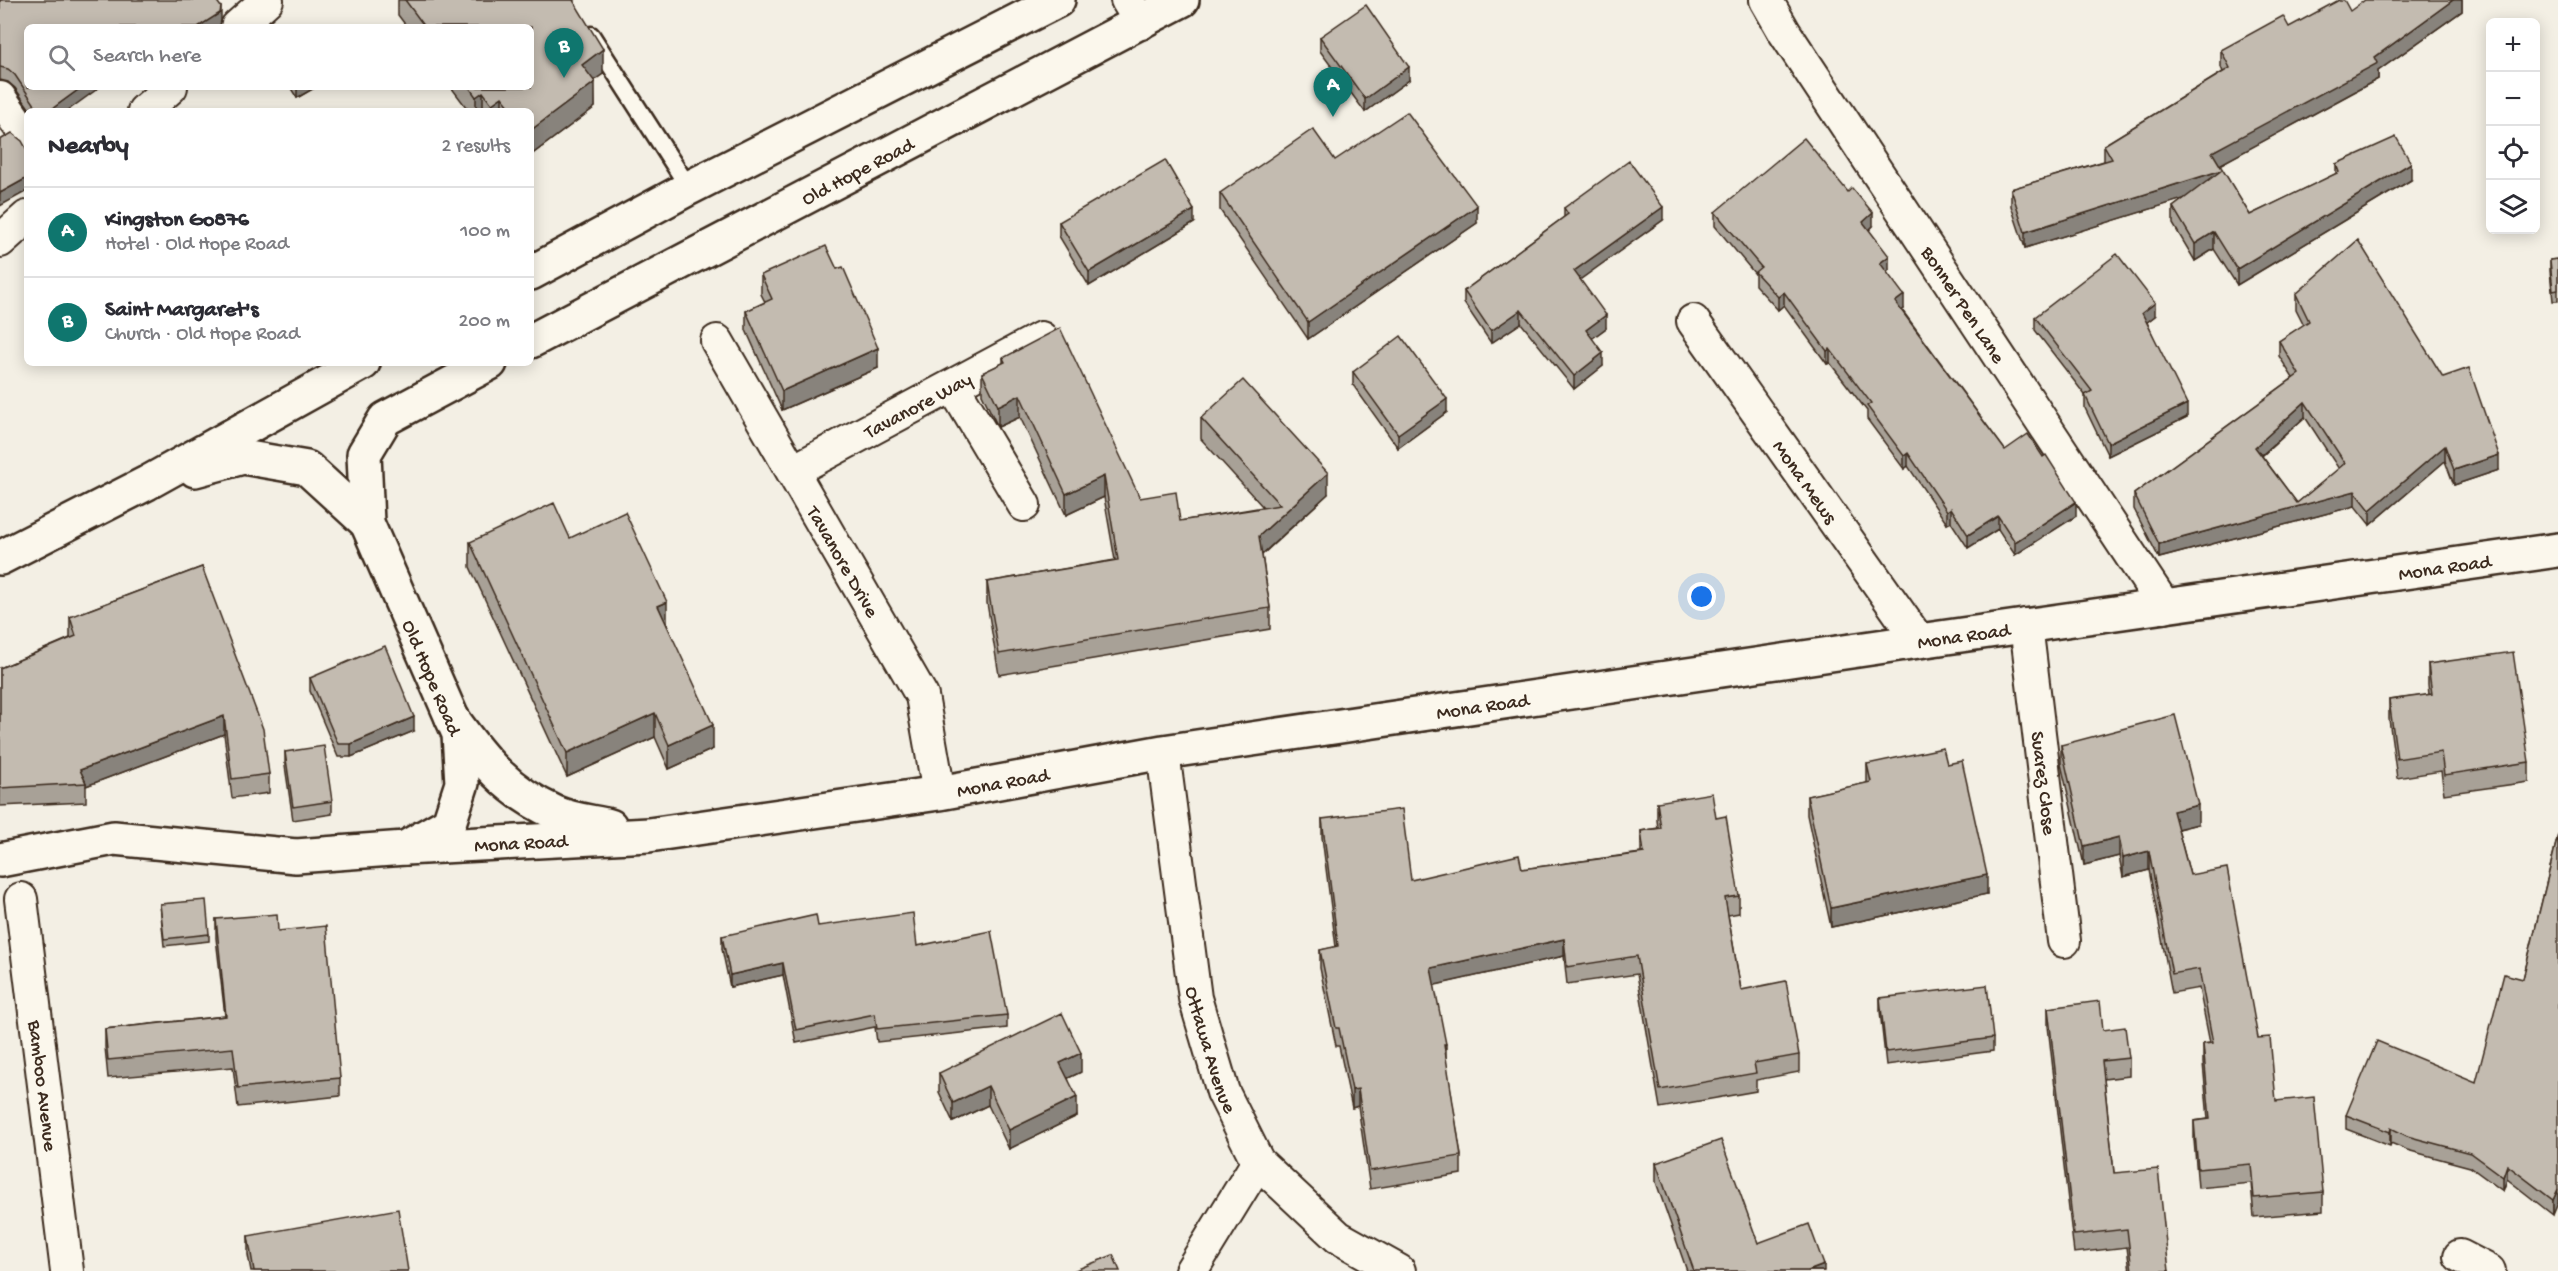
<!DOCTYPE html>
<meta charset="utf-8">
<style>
body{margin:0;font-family:"Gochi Hand",sans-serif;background:#f7f7f7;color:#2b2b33}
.controls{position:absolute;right:18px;top:18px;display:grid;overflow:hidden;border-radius:9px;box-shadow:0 3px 15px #0003}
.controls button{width:54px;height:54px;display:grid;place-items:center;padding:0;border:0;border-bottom:2px solid #e1e1e2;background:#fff;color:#2b2b33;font:30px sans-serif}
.you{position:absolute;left:1702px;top:597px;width:21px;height:21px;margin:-15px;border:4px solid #fff;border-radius:50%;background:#1a73e8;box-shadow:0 0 0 9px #1a73e833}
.badge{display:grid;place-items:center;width:39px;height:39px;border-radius:50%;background:#0f766e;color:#fff;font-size:20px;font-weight:700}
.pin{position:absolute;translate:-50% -50px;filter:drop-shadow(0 2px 3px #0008)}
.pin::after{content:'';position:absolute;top:32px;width:21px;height:18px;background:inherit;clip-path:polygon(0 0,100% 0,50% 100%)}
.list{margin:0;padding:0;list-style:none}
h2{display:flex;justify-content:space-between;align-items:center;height:78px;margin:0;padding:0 24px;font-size:26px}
h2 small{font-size:20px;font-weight:400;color:#7c7c81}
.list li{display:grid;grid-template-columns:39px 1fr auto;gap:18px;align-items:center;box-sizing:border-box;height:90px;padding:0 24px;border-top:2px solid #e1e1e2}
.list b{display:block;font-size:22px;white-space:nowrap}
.list p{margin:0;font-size:20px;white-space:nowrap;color:#7c7c81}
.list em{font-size:20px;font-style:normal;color:#7c7c81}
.icon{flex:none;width:33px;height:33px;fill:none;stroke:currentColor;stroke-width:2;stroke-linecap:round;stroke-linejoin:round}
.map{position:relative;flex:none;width:2558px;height:1271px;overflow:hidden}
.search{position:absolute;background:#fff;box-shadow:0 3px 15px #0003;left:24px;top:24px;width:510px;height:66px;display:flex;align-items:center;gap:15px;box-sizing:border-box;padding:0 21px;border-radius:9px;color:#7c7c81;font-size:22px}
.panel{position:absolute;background:#fff;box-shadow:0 3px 15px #0003;left:24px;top:108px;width:510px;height:258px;border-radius:9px}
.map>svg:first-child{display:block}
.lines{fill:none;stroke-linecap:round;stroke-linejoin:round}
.lane-casing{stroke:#3b2a1e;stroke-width:21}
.street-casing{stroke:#3b2a1e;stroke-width:36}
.secondary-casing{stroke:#3b2a1e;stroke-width:38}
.primary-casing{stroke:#3b2a1e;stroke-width:38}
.lane{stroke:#fbf7ec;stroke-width:16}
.street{stroke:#fbf7ec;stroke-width:32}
.secondary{stroke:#fbf7ec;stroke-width:33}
.primary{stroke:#fbf7ec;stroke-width:33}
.wall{fill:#a8a197;stroke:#3b2a1e;stroke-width:1.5;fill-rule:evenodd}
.shaded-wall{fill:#88837b;stroke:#3b2a1e;stroke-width:1.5}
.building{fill:#c3bbb0;stroke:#3b2a1e;stroke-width:1.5;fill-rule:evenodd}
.labels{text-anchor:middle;stroke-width:5;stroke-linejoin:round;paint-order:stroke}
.street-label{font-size:20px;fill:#3b2a1e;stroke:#fbf7ec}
</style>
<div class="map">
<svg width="2558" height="1271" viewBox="0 0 2558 1271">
<rect width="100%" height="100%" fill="#f3efe4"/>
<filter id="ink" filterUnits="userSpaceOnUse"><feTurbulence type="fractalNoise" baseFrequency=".0167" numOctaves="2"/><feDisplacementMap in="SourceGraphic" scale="12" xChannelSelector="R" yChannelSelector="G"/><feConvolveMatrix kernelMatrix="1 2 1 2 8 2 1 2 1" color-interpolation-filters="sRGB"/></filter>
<g filter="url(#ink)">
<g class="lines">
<defs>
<path id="lane" d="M591 35 689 188"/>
<g id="street">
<path d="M1127 0 1141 23"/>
<path id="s1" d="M1766 0 1785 33 2165 607"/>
<path d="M237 27 267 0"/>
<path d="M0 98 27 137"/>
<path d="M144 111 171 87"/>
<path d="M0 241 27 217"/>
<path id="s2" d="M1693 321 1919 641"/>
<path id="s3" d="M717 341 922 696 939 793"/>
<path d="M953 386 1024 505"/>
<path id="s4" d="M793 471 1041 338"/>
<path id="s5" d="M2026 625 2064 941"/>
<path id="s6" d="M1163 752 1195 998 1223 1092 1258 1162 1338 1237 1399 1271"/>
<path id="s7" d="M21 899 67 1271"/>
<path d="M2460 1256 2489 1271"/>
<path d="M1191 1271 1258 1162"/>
</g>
<g id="secondary">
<path d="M452 718C482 760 508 792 556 813 572 820 593 822 610 826"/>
<path id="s8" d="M405 848 649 835 939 793 1163 752 1919 641 2558 550"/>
</g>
<g id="primary">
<path d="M531 273 689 188 1058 0"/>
<path id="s9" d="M531 341 1182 0"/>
<path d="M195 470 243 457 307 468 367 523"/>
<path d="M0 558 147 483 363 363"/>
<path d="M0 860 114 838 296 856 405 848 449 823 462 783 459 734 367 523 364 454 385 419 490 363"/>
</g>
</defs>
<use href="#lane" class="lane-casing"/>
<use href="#street" class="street-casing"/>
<use href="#secondary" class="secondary-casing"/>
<use href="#primary" class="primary-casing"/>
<use href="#lane" class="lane"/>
<use href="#street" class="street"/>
<use href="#secondary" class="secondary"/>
<use href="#primary" class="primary"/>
</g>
<g class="wall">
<path d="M0 0 221 20 220 26 27 27 67 111H31L15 88 8 82 0 80Z"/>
<path d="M398 0H574L573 1 603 74 594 80 595 107 531 155V111H469L451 87H531V27H407L398 15Z"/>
<path d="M2462 0V11L2378 71V79L2219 165 2250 215 2336 174V164L2411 180 2237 285 2214 249 2195 261 2173 224V207L2185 198 2025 248 2011 206V189L2104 161V145L2223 72 2221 67V50L2289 27 2350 11Z"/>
<path d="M1320 37 1409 80 1365 112 1320 51Z"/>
<path d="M290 87H316L297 98Z"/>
<path d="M1335 160 1477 223 1308 339 1220 210V193Z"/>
<path d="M1564 208 1663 220 1580 279 1606 328 1592 338 1603 366 1574 389 1521 323 1491 343 1464 303V291L1564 217Z"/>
<path d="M1715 212 1873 226 1869 230 1889 270 1887 272 1904 309 1902 310 2005 450 2076 516 2015 555 1998 529 1968 548 1951 522 1947 524 1908 466 1904 469 1867 419V411L1830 363 1827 364 1784 305 1778 310 1755 285V274L1715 226Z"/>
<path d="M1059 222 1194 223 1089 286 1059 236Z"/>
<path d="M2558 259V301H2553L2550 271V260Z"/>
<path d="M837 269 878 368 782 410 746 330V311L765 302 761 294V275Z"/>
<path d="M2296 294 2499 470 2454 485 2445 461 2370 525 2355 506 2159 558 2134 509V494L2293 378 2279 356V341L2304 325 2296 309ZM2305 417 2339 469 2297 503 2262 456Z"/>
<path d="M2155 316 2147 322 2187 417 2108 456 2085 408V395L2035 330V317Z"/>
<path d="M1003 358 1140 498 1180 521 1263 507 1201 439V418L1328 494 1262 555 1270 608V629L999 675 987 603V582L1115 560 1104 497 1066 515 1020 417 998 427 982 394V373L1003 363Z"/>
<path d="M1353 372 1447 412 1398 448 1353 385Z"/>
<path d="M570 538 667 625 713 749 669 769 655 737 567 777 470 567V542Z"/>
<path d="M202 567 269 774V793L232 798 224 734 86 786V802L0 806V668L70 638V617Z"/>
<path d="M2428 664 2529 762V782L2444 794 2441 771 2397 778 2389 719V700L2429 695 2428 684Z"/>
<path d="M310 678 414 731 351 757H338L310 691Z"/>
<path d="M2061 745 2198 824 2178 829 2190 875 2258 1038 2276 1101 2323 1192V1211L2254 1217 2251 1183 2198 1188 2194 1140V1121L2208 1119 2203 1063V1044L2210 1043 2199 988 2172 993 2149 870 2123 877 2119 856 2084 865 2061 764Z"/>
<path d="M285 752 332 801V814L293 820 285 766Z"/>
<path d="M1867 764H1947L1987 894 1831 927 1807 815V796L1867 783Z"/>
<path d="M1657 802 1716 818 1739 896V913L1728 915 1741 990 1799 1055V1072L1756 1080V1091L1660 1108 1637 974 1567 984 1564 956 1434 985 1461 1156V1174L1370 1189 1358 1106 1352 1108 1339 1046H1336L1320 968V950L1336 947 1322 837V819L1411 880 1522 869 1641 853V831L1658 828 1657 820Z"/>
<path d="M2558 835 2553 1215 2507 1179 2503 1191 2470 1167 2407 1150 2391 1143 2390 1146 2346 1129V1115L2476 1082 2523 979Z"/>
<path d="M160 904 209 934V941L164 946Z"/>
<path d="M216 919 278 931 340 1078V1096L238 1107 233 1067 108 1078 105 1047V1029L225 1016 216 938Z"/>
<path d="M818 926 917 946 1007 1015V1028L877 1042 875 1027 796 1043 783 975 730 987 722 949V936Z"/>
<path d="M1880 998 1993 1038V1051L1886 1065 1880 1011Z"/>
<path d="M2048 1008 2103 1030 2129 1058V1076L2104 1079 2114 1173 2169 1271H2130L2127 1247 2074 1253 2048 1026Z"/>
<path d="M1081 1072 1068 1078 1077 1116 1009 1149 988 1105 953 1122 939 1092V1073Z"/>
<path d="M1656 1163 1758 1243 1824 1271H1687L1656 1182Z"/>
<path d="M248 1236 408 1271H251L248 1255Z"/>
</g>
<g class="shaded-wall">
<path d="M2453 0H2462V11L2378 71V79L2212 169V152L2375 57Z"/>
<path d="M221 7V20L220 26 218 27H198Z"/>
<path d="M603 49V74L582 89V65Z"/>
<path d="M1409 67V80L1365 112V99Z"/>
<path d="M595 82V107L531 155V130Z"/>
<path d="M82 87H100L67 111H49Z"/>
<path d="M297 87H316L297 98Z"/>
<path d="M483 92V111H476V97Z"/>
<path d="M502 97V111H492V104Z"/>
<path d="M2411 163V180L2237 285V269Z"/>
<path d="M2222 170V187L2025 248V232Z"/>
<path d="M27 178V191L0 206V193Z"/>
<path d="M1477 206V223L1308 339V322Z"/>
<path d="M1663 207V220L1574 284V271Z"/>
<path d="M1194 210V223L1089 286V272Z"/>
<path d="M1873 213V226L1863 236V222Z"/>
<path d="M2214 232V249L2195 261V244Z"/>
<path d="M1889 256V270L1880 277V263Z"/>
<path d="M1784 292V305L1778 310V297Z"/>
<path d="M1904 295V309L1895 315V302Z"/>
<path d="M2155 303V316L2142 326V313Z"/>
<path d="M1521 310V323L1491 343V331Z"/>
<path d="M1606 315V328L1586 343V330Z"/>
<path d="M878 348V368L782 410V391Z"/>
<path d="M1830 349V363L1827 364V351Z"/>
<path d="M1603 353V366L1574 389V376Z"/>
<path d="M1020 395V417L998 427V406Z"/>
<path d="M1447 399V412L1398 448V434Z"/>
<path d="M2305 402V417L2255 461V447Z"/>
<path d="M2187 404V417L2108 456V443Z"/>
<path d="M2445 446V461L2370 525V510Z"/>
<path d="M1908 453V466L1904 469V456Z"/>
<path d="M2499 455V470L2454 485V470Z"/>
<path d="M1328 473V494L1259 557V536Z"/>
<path d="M1104 476V497L1066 515V494Z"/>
<path d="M2355 491V506L2159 558V544Z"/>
<path d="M2076 502V516L2015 555V542Z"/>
<path d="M1951 508V522L1947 524V511Z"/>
<path d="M1998 516V529L1968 548V535Z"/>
<path d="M667 602V626L658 606Z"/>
<path d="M655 713V737L567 777V753Z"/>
<path d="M224 716V734L86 786V783L80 770Z"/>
<path d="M414 717V731L351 757V744Z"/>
<path d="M713 725V749L669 769V745Z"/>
<path d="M2198 805V824L2173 830V811Z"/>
<path d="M2119 837V856L2084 865V846Z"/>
<path d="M2149 851V870L2123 877V858Z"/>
<path d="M1987 875V894L1831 927V908Z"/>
<path d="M1564 939V956L1431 986V968Z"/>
<path d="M783 963V975L730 987V975Z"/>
<path d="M1444 1044H1446V1061Z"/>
<path d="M1081 1053V1072L1060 1082V1063Z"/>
<path d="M988 1086V1105L953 1122V1103Z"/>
<path d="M1358 1089V1106L1352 1108V1090Z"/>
<path d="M1077 1097V1116L1009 1149V1130Z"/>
<path d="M2391 1128V1143L2390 1146V1132Z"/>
<path d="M2507 1165V1179L2503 1191V1177Z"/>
<path d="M2558 1189V1203L2553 1215V1200Z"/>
<path d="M1824 1265V1271H1808Z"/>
</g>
<g class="building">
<path d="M0 0H216L221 7 220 13 198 27H27V87H82L49 111H39L15 75 8 69 0 67Z"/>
<path d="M405 0H573L603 49 582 65 595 82 531 130V111H513L502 97 492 104 483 92 476 97 469 87H531V27H425Z"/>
<path d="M2339 0H2344L2350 11 2365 0H2453L2375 57 2378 63 2212 152 2250 215 2339 172 2336 164 2396 137 2411 163 2237 269 2214 232 2195 244 2173 207 2222 170 2025 232 2011 189 2112 159 2104 145 2230 68 2221 50 2283 16 2289 27Z"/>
<path d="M1366 5 1409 67 1365 99 1320 37Z"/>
<path d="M1407 112 1477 206 1308 322 1220 193 1313 129 1335 160Z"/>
<path d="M12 133 22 141 27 150V178L0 193V140Z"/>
<path d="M1804 138 1848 192 1852 188 1873 213 1863 222 1889 256 1880 263 1904 295 1895 302 2005 450 2028 434 2043 457 2046 455 2076 502 2015 542 1998 516 1968 535 1951 508 1947 511 1908 453 1904 456 1867 406 1871 403 1830 349 1827 351 1784 292 1778 297 1755 272 1761 267 1715 212Z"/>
<path d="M1165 160 1194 210 1089 272 1059 222Z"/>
<path d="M1629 161 1663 207 1574 271 1606 315 1586 330 1603 353 1574 376 1521 310 1491 331 1464 291 1568 214 1564 208Z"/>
<path d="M2358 240 2443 377 2469 368 2499 455 2454 470 2445 446 2370 510 2355 491 2159 544 2134 494 2299 374 2279 341 2309 321 2296 294ZM2305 402 2345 463 2297 503 2255 447Z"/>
<path d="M826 246 837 269 843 267 878 348 782 391 746 311 772 299 761 275Z"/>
<path d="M2117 254 2155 303 2142 313 2187 404 2108 443 2085 395 2092 391 2035 317Z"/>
<path d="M2558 259V290L2553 291 2550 260Z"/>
<path d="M1060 328 1140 498 1176 492 1180 521 1280 505 1201 418 1243 380 1328 473 1259 536 1270 608 999 654 987 582 1118 560 1104 476 1066 494 1020 395 998 406 982 373 1005 362 1003 358Z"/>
<path d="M1401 336 1447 399 1398 434 1353 372Z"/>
<path d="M554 503 570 538 625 512 667 602 658 606 713 725 669 745 655 713 567 753 470 542Z"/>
<path d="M202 567 263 729 269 774 232 779 224 716 80 770 86 783 0 788V668L76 636 70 617Z"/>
<path d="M385 646 414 717 351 744H338L310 678Z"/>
<path d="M2513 652 2529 762 2444 775 2441 752 2397 759 2389 700 2432 694 2428 664Z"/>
<path d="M2175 715 2198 805 2173 811 2190 875 2227 868 2258 1038 2270 1037 2276 1101 2314 1097 2323 1192 2254 1198 2251 1164 2198 1169 2194 1121 2210 1119 2203 1044 2213 1043 2199 969 2172 974 2149 851 2123 858 2119 837 2084 846 2061 745Z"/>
<path d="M324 746 332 801 293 807 285 752Z"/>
<path d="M1943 748 1947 764 1962 761 1987 875 1831 908 1807 796 1871 782 1867 764Z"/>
<path d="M1712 793 1716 818 1726 816 1739 896 1725 898 1741 990 1786 981 1799 1055 1754 1063 1756 1073 1660 1090 1637 956 1567 967 1564 939 1431 968 1446 1044H1444L1461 1156 1370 1171 1358 1089 1352 1090 1339 1028H1336L1320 950 1338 946 1322 819 1402 809 1411 880 1519 855 1522 869 1644 853 1641 831 1661 828 1657 802Z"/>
<path d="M2558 835V1189L2553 1200 2507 1165 2503 1177 2470 1153 2407 1136 2391 1128 2390 1132 2346 1115 2377 1041 2476 1082 2504 974 2523 979Z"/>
<path d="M206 900 209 934 164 939 160 904Z"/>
<path d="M913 913 917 946 991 931 1007 1015 877 1029 875 1014 796 1030 783 963 730 975 722 936 816 915 818 926Z"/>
<path d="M277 914 278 931 326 926 340 1078 238 1088 233 1048 108 1060 105 1029 226 1016 216 919Z"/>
<path d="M1987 985 1993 1038 1886 1052 1880 998Z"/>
<path d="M2100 1001 2103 1030 2125 1027 2129 1058 2102 1061 2114 1173 2158 1169 2169 1271H2132L2127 1229 2074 1235 2048 1008Z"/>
<path d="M1062 1013 1081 1053 1060 1063 1077 1097 1009 1130 988 1086 953 1103 939 1073Z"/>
<path d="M1721 1140 1758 1243 1809 1224 1824 1265 1808 1271H1694L1656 1163Z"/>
<path d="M398 1209 408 1271H254L248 1236Z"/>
<path d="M1113 1255 1120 1271H1073Z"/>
</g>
</g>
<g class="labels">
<g class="street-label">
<text dy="7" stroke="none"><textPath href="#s9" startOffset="368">Old Hope Road</textPath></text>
<text dy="7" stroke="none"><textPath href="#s1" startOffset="363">Bonner Pen Lane</textPath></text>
<text dy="7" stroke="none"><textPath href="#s4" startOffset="141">Tavanore Way</textPath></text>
<text dy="7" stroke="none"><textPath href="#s2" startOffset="196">Mona Mews</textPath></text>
<text dy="7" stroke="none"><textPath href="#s3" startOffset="254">Tavanore Drive</textPath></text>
<text dy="7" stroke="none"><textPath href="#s8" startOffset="2060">Mona Road</textPath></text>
<text dy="7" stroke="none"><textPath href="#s8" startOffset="1574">Mona Road</textPath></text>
<text transform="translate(433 677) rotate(67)" y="7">Old Hope Road</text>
<text dy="7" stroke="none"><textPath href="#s8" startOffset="1088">Mona Road</textPath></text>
<text dy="7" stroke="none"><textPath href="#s8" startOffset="602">Mona Road</textPath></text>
<text dy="7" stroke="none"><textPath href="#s5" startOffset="159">Suarez Close</textPath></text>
<text dy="7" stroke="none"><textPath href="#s8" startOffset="116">Mona Road</textPath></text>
<text dy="7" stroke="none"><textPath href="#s6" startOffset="302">Ottawa Avenue</textPath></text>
<text dy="7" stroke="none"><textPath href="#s7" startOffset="188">Bamboo Avenue</textPath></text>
</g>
</g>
</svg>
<div class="controls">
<button>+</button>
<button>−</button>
<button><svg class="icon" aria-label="locate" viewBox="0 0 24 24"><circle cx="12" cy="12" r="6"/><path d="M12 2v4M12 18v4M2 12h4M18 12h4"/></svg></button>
<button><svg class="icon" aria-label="layers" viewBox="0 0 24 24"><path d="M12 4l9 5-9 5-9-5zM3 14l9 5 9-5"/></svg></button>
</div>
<div class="you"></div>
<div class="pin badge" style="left:1333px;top:117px">A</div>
<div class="pin badge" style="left:564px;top:78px">B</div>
<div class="search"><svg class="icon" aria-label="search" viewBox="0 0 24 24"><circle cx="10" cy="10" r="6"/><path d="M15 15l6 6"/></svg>Search here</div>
<section class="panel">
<h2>Nearby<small>2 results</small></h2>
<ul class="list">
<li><span class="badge">A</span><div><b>Kingston Go876</b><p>Hotel · Old Hope Road</p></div><em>100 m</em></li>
<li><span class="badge">B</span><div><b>Saint Margaret's</b><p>Church · Old Hope Road</p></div><em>200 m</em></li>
</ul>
</section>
</div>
